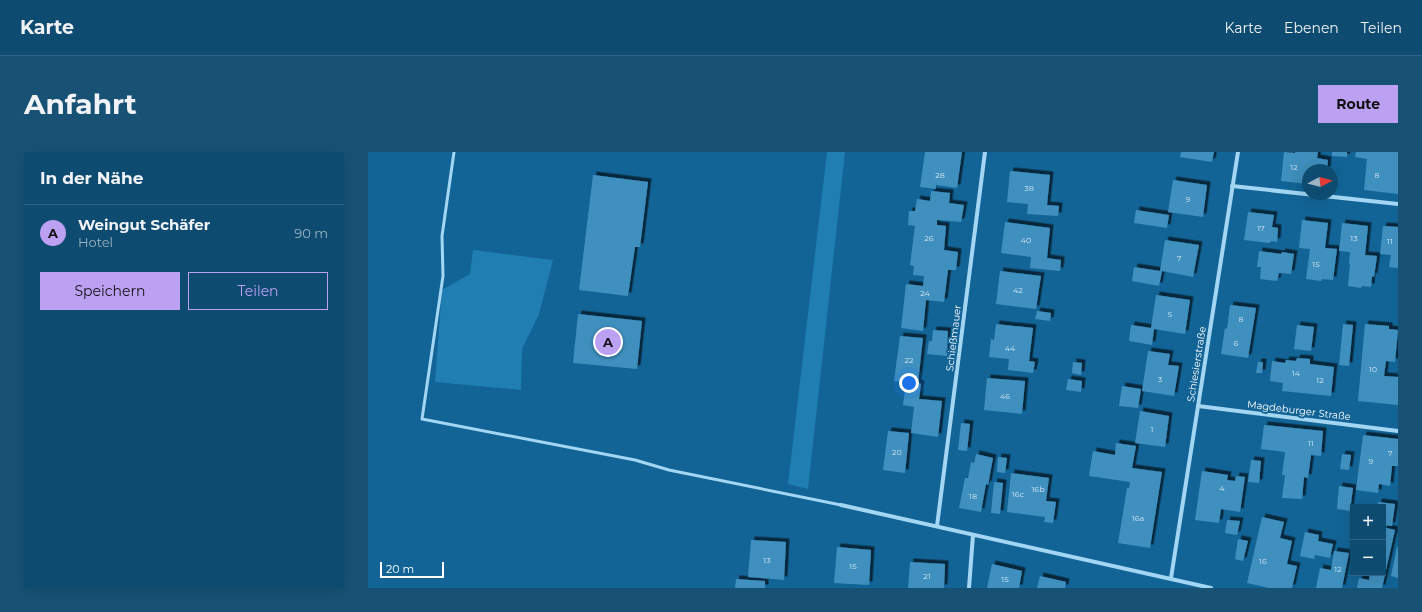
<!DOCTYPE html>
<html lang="de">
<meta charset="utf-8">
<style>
body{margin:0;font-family:Montserrat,sans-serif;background:#175275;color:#f1f3f6}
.controls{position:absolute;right:12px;bottom:12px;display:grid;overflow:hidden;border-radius:0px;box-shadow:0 4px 16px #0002}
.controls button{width:36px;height:36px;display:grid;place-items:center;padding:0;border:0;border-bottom:1px solid #2e6383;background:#0e4b70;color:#f1f3f6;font:20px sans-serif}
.compass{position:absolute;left:934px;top:12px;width:36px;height:36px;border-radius:50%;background:#0e4b70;box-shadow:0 4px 16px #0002;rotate:83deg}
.scale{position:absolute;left:12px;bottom:10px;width:64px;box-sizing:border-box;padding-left:4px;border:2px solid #fff;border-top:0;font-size:11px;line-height:14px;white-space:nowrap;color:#fff;-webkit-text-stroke:3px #126496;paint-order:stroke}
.you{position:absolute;left:541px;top:231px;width:14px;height:14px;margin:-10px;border:3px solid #fff;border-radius:50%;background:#1a73e8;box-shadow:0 0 0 6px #1a73e833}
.badge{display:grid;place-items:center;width:26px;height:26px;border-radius:50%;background:#bca0f2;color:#111;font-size:13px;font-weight:700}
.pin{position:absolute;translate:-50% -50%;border:2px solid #fff;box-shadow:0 1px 4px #0006}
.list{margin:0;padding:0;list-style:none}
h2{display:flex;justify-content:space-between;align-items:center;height:52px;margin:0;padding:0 16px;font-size:17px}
h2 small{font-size:13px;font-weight:400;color:#9bb3c3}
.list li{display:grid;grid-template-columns:26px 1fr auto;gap:12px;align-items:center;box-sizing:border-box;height:56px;padding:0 16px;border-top:1px solid #2e6383}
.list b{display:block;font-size:15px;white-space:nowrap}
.list p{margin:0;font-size:13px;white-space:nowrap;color:#9bb3c3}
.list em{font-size:13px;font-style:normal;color:#9bb3c3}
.actions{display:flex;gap:8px;padding:12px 16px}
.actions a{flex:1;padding:9px 0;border:1px solid #bca0f2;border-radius:0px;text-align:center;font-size:14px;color:#bca0f2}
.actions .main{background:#bca0f2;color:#111}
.map{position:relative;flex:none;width:1030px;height:436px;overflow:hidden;border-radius:0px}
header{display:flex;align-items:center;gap:24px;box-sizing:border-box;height:56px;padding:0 20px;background:#0e4b70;border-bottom:1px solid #2e6383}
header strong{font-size:19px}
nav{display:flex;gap:22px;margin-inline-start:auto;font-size:14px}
.intro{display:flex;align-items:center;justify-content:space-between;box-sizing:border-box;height:96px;padding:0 24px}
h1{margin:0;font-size:28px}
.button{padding:10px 18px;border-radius:0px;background:#bca0f2;color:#111;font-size:14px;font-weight:700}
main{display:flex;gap:24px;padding:0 24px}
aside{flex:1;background:#0e4b70;border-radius:0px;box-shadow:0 4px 16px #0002}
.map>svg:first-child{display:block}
.green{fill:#217eb3}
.building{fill:#3f90bf;filter:url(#shadow)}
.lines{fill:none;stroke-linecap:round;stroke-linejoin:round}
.service{stroke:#a2d6f3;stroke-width:3}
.minor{stroke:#a2d6f3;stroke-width:4}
.labels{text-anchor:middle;stroke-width:4;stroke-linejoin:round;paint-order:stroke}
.number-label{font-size:8px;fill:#cfe3ef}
.street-label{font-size:10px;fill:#fff;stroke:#126496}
</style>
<header>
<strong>Karte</strong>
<nav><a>Karte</a><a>Ebenen</a><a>Teilen</a></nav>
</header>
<div class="intro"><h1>Anfahrt</h1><a class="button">Route</a></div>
<main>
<aside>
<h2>In der Nähe<small></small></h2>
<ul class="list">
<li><span class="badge">A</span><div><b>Weingut Schäfer</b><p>Hotel</p></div><em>90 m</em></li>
</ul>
<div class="actions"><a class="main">Speichern</a><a>Teilen</a></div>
</aside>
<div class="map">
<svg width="1030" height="436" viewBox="0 0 1030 436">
<defs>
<filter id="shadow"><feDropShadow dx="3.5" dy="-3.5" stdDeviation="0" flood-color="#0009"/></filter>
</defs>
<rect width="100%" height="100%" fill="#126496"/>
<g class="green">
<path d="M459 0H477L440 337 420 332Z"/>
<path d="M105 98 185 108 171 162 154 197 153 238 67 230 74 138 102 122Z"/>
</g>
<g class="building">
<path d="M557 0H594L589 36 568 33V37L552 35Z"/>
<path d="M813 0H846L844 10 812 5Z"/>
<path d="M916 0 927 1V0H950L949 6 960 8 959 18H940V32L913 29Z"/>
<path d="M964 0H979V5L964 4Z"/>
<path d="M988 0H1030V42L996 38 999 7 987 5Z"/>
<path d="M642 19 682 23 679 53 691 54 690 64 659 62 660 52 639 50Z"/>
<path d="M225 23 280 30 272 95H267L260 144 211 138Z"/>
<path d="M805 28 839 33 835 65 800 60Z"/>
<path d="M563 39 582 41 581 51 596 53 593 70 569 68V73L578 74 576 98 590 100 588 118H580L576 150 558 148 555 179 533 176 538 132 555 134 556 124 545 123 546 114 542 113 547 74 540 73 541 59H547L549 47 562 49Z"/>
<path d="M768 58 801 63 799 76 766 71Z"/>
<path d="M880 60 906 63 904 75 910 76 909 90 903 89 902 91 876 88Z"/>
<path d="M934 68 960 71 957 96 969 97 965 128 954 127 953 129 938 127 942 97 931 96Z"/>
<path d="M637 70 682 76 679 106 693 108 692 119 662 116 663 105 633 101Z"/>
<path d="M974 71 1000 74 997 103 1009 104 1006 125 1004 124 1003 135 994 134 993 136 980 134 982 112H981L982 100 971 99Z"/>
<path d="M1015 74 1030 75V116L1021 115 1023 103 1012 102Z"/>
<path d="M797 88 831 93 825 125 794 119 791 134 764 129 766 115 792 119Z"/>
<path d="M891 99 913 102 914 100 926 102 923 122 911 121 909 129 892 127 893 115H889Z"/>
<path d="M632 119 673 124 668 157 628 152Z"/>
<path d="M788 143 822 148 817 182 786 177 784 193 761 189 763 173 783 176Z"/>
<path d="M862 153 888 156 880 206 853 202 857 176 859 177Z"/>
<path d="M669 159 683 161 682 169 667 167Z"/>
<path d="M210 162 274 169 269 217 205 211Z"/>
<path d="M628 172 665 176 661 209 667 210 665 221 640 218 641 207 621 205 623 187 626 188Z"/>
<path d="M975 172 985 173 981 214 971 213Z"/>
<path d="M997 172 1021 174V177L1030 178 1027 210 1018 209 1016 224 1030 225V253L990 249Z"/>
<path d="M929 173 946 175 943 199 926 197Z"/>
<path d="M565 178 580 179 579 204 559 202 561 189H564Z"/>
<path d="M532 184 555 186 550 231 553 232 551 247 574 249 570 285 543 281 546 255 535 253 538 230 526 229Z"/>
<path d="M780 199 802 202 800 213 811 214 806 244 774 239Z"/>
<path d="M929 206 942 207V212L966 215 963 244 914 239 915 231 902 229 904 209 917 211 918 208 928 209Z"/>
<path d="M705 210 714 211 713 223 704 221Z"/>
<path d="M890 210H895L894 221H888Z"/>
<path d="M619 226 657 229 654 262 616 258Z"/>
<path d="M700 227 714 229 713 240 698 238Z"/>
<path d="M754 234 773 237 770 256 751 254Z"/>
<path d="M772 259 801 264 797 295 767 291Z"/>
<path d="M593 271 602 272 599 299 590 298Z"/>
<path d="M896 273 955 279 953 304 943 303 940 326 936 325 934 347 914 346 917 323H914L917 300 893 297Z"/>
<path d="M520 279 541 281 537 321 515 318Z"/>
<path d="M995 283 1030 287V314H1024L1022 334 1011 332 1010 341 988 338Z"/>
<path d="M748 291 768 294 764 316 794 320 782 396 750 391 759 336H761L762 330 721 324 725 299 747 303Z"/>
<path d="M608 302 625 306 620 333 618 332 613 360 591 356 597 326H600L603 310 606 311Z"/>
<path d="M974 302 983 303 981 318 972 317Z"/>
<path d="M630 305 639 306 637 321 629 320Z"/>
<path d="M883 308 893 309 891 331 880 330Z"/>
<path d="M834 319 860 323 859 328 867 329 868 324 877 325 872 360 853 357 851 371 827 368Z"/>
<path d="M643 321 681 326 678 349 688 350 685 371 676 370 677 365 639 360Z"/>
<path d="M626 330 635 331 632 362 623 361Z"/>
<path d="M971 334 985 336 982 359 969 357Z"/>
<path d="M1010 350 1027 352 1024 374 1015 373V355H1010Z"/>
<path d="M894 365 916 370 912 386 924 389 919 412 929 414 924 436H901L879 431Z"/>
<path d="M859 368 872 369 869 383 857 381Z"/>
<path d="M1015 375 1027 378 1014 436H989L991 426 1001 428 1002 421H1015Z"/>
<path d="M937 380 951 383 950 389 965 392 962 406 947 403 946 407 932 404Z"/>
<path d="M870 387 880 389 875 409 867 407Z"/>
<path d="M383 388 418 390 416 428 380 425Z"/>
<path d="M469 395 503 398 501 433 466 431Z"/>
<path d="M1029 395H1030V426L1023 424Z"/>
<path d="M966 399 981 401 974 436H948L952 416 963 418Z"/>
<path d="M542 410 577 412 576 436H540Z"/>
<path d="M624 412 654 419 651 436H619Z"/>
<path d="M672 424 698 430 697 436H669Z"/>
<path d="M368 427 397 429V436H367Z"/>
</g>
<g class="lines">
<path class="service" d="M86 0 74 84 75 124 54 267 267 308 301 318 473 353"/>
<g class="minor">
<path d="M864 34 1030 52"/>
<path d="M830 254 1030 279"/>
<path d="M473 353 843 436"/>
<path d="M569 374 617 0"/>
<path d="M803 426 870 0"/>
<path d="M601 436 605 383"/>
</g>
</g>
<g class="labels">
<g class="number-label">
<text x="926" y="18">12</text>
<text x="572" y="26">28</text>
<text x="1009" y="26">8</text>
<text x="661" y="39">38</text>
<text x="820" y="50">9</text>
<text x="893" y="79">17</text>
<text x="561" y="89">26</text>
<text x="986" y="89">13</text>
<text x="658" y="91">40</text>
<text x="1022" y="92">11</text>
<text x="811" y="109">7</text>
<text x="948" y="115">15</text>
<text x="650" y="141">42</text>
<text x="557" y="144">24</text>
<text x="802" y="165">5</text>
<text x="873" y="170">8</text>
<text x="868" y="194">6</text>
<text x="642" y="199">44</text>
<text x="541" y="211">22</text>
<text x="1005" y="220">10</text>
<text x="928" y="224">14</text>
<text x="792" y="230">3</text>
<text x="952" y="231">12</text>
<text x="637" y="247">46</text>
<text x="784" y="280">1</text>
<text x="943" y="294">11</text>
<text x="529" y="303">20</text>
<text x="1022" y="304">7</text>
<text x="1003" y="312">9</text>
<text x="854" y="339">4</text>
<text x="670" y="340">16b</text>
<text x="650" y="345">16c</text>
<text x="605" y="347">18</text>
<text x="770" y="369">16a</text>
<text x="399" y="411">13</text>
<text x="895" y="412">16</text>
<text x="485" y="417">15</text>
<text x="970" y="420">12</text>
<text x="559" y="427">21</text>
<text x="637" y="430">15</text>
</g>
<g class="street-label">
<text transform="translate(585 186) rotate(-83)" y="4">Schießmauer</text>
<text transform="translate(828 212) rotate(-81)" y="4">Schlesierstraße</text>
<text transform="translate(931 258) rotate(7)" y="4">Magdeburger Straße</text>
</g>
</g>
</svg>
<div class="controls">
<button>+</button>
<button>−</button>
</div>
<svg class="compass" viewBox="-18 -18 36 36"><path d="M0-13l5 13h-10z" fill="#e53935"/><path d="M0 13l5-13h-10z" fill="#9bb3c3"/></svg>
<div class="scale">20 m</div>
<div class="you"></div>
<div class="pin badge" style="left:240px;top:190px">A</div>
</div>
</main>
